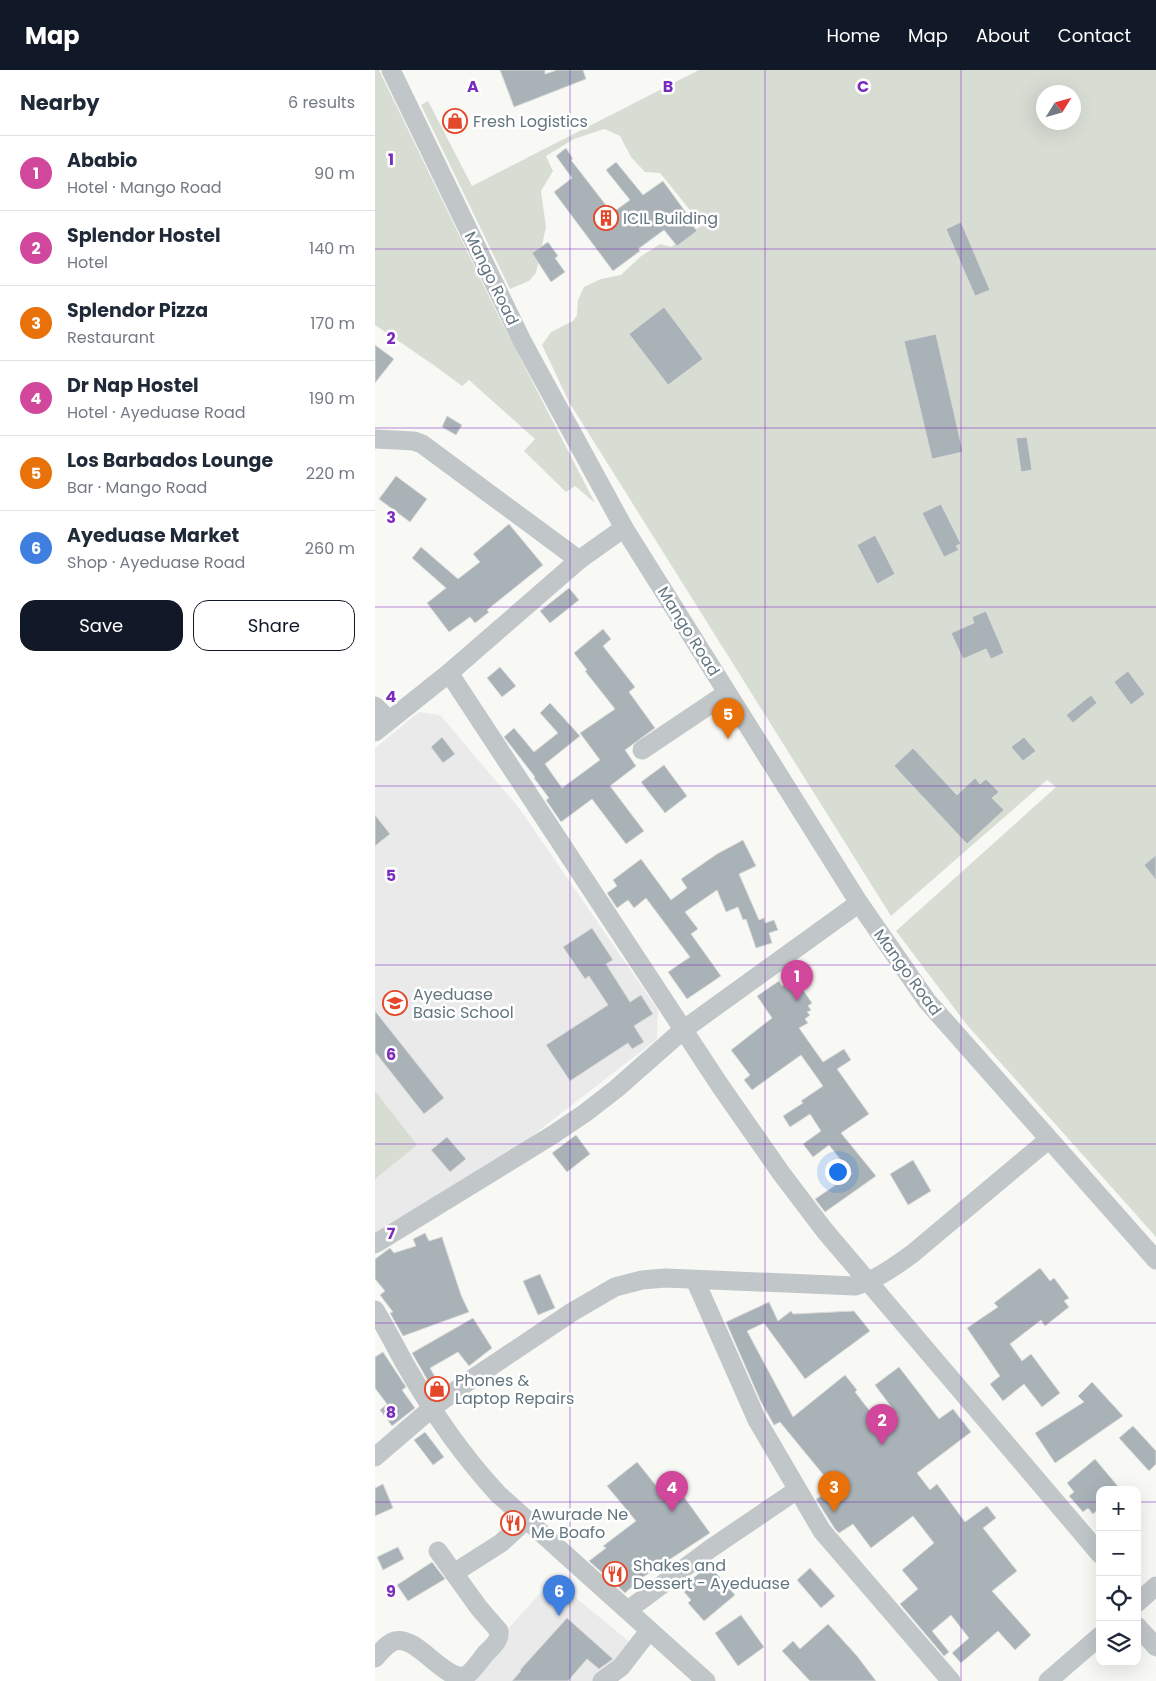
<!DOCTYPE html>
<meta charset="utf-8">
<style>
body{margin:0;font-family:Poppins,sans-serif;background:#f6f6f7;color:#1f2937}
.controls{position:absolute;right:15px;bottom:15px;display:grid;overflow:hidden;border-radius:10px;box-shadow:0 5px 20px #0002}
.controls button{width:45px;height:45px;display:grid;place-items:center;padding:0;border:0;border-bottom:1px solid #e0e1e3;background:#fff;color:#1f2937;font:25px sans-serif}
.compass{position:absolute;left:661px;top:15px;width:45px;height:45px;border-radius:50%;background:#fff;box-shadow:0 5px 20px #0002;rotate:53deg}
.you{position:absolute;left:462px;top:1101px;width:18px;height:18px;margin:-12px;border:4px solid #fff;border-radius:50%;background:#1a73e8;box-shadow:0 0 0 8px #1a73e833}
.badge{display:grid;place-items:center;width:32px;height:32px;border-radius:50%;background:#111827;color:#fff;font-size:16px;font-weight:700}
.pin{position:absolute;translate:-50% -41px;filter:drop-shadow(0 1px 2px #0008)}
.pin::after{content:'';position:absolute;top:26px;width:18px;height:15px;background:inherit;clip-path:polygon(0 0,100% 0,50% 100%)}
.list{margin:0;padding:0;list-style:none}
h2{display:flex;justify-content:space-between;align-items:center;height:65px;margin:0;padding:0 20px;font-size:21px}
h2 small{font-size:16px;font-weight:400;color:#747a83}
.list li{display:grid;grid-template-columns:32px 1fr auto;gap:15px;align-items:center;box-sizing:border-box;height:75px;padding:0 20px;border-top:1px solid #e0e1e3}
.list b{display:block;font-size:19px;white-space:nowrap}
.list p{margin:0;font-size:16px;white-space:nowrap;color:#747a83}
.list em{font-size:16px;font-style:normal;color:#747a83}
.actions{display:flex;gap:10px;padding:15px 20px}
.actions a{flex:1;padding:11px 0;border:1px solid #111827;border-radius:15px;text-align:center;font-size:18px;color:#111827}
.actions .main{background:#111827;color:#fff}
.icon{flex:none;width:28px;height:28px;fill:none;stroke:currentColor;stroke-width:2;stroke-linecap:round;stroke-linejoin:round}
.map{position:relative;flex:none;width:781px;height:1611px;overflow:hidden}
header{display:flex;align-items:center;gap:30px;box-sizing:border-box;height:70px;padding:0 25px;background:#111827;color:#fff}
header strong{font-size:24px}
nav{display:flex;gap:28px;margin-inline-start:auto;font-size:18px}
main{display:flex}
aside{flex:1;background:#fff}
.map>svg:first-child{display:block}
.built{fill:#e9eae9}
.green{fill:#d8ddd4;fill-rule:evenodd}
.building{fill:#a8b2b7;stroke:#dadad8}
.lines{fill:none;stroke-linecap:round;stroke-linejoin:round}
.minor{stroke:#c1c6c9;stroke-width:19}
.grid{fill:none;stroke:#7b2cbf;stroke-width:1;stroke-opacity:0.55}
.labels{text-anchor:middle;stroke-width:5;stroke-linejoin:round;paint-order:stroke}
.poi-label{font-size:16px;fill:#637680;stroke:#fff;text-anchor:start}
.street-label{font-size:16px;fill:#637680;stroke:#fff}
.grid-label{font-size:16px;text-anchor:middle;font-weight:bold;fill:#7b2cbf;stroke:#fff;stroke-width:5;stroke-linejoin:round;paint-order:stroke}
</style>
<header>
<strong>Map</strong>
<nav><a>Home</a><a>Map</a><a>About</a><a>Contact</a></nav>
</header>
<main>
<aside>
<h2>Nearby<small>6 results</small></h2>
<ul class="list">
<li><span class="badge" style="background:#d1479c">1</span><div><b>Ababio</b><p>Hotel · Mango Road</p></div><em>90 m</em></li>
<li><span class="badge" style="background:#d1479c">2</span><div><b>Splendor Hostel</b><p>Hotel</p></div><em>140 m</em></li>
<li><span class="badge" style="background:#e8710a">3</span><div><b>Splendor Pizza</b><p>Restaurant</p></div><em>170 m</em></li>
<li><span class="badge" style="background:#d1479c">4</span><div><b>Dr Nap Hostel</b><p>Hotel · Ayeduase Road</p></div><em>190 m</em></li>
<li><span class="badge" style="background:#e8710a">5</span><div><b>Los Barbados Lounge</b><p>Bar · Mango Road</p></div><em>220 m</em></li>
<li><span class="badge" style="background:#3f7fe0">6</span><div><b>Ayeduase Market</b><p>Shop · Ayeduase Road</p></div><em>260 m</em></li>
</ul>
<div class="actions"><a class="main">Save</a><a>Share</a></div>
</aside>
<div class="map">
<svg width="781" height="1611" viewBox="0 0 781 1611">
<rect width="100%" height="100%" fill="#f8f8f5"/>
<g class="built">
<path d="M44 642 65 645 144 738 283 940 282 969 131 1086 0 1163V678Z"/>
<path d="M178 1509 268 1583 243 1611H86Z"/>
</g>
<g class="green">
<path d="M0 0H4L125 249 220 433 200 416 191 422 149 381 160 369 94 310 87 316 60 296 0 255Z"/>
<path d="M324 0H781V1167L592 955 521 861 681 717 672 710 516 846 194 332 167 275 176 262 198 251 202 245 203 230 209 217 226 209 246 205 265 187 285 174 296 177 327 155 285 103 270 102 256 87 245 66 229 59 199 69 171 86 178 101 166 121 171 157 161 203 154 211 135 219 46 35 53 31 97 116ZM668 22H698V52H668Z"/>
<path d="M0 1021 42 1075 0 1109Z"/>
</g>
<g class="building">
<path d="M125 0H170V4L182 0H208L211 9 139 37Z"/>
<path d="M191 78 198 89 196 90 237 143 255 130 231 100 241 92 268 125 288 111 312 144 310 145 322 161 302 176 289 160 263 179 265 181 238 201 179 122 197 108 181 86Z"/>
<path d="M586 152 615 220 600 226 571 159Z"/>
<path d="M173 172 183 186 180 188 190 202 176 212 157 183Z"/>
<path d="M289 237 328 289 293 315 254 264Z"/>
<path d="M561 264 588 382 557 389 529 271Z"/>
<path d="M0 275 19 289 0 313Z"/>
<path d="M72 346 87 355 81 365 67 357Z"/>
<path d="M652 367 657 400 646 402 641 368Z"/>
<path d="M21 406 52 429 35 452 4 429Z"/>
<path d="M566 434 586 474 581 476 584 480 569 487 547 443Z"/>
<path d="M134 454 168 495 112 540 114 542 100 553 95 547 74 562 52 533 71 518 37 488 46 477 83 509 105 492 98 484Z"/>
<path d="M500 465 520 504 502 514 482 475Z"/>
<path d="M194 518 204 530 175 553 165 541Z"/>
<path d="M611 541 629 583 616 589 611 579 588 589 576 563 599 553 597 547Z"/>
<path d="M228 559 236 569 228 576 260 617 254 622 280 658 250 680 261 696 235 716 269 761 251 774 217 729 186 752 171 730 174 728 159 708 160 707 129 667 139 658 159 682 183 663 165 643 175 633 205 666 170 694 187 718 225 690 205 663 240 639 210 601 212 600 199 583Z"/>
<path d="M125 597 141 616 127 627 112 608Z"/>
<path d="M753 601 770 624 756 635 739 612Z"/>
<path d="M716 625 722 633 698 653 691 645Z"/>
<path d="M67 667 80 684 68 693 56 677Z"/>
<path d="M649 667 661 681 648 691 636 677Z"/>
<path d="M538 678 582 725 600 708 605 714 611 709 624 722 617 728 629 740 592 774 519 696Z"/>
<path d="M289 695 312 726 290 743 266 712Z"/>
<path d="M0 745 15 764 0 776Z"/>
<path d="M368 770 381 796 364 804 384 850 389 848 390 853 399 850 403 860 394 863 397 873 381 878 371 849 368 850 363 837 351 842 342 820 310 842 323 859 316 864 346 906 312 929 293 902 315 887 271 828 259 838 253 830 242 838 232 823 242 816 238 810 266 789 296 830 312 818 306 809 342 784Z"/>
<path d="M781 785V810L769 795Z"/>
<path d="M217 858 238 890 231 894 255 932 266 925 278 944 259 956 269 972 257 979 253 973 195 1011 171 975 233 935 214 906 210 909 188 877Z"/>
<path d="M419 907 437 933 433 936 436 940 432 942 435 945 430 949 433 953 424 958 448 992 469 979 476 990 462 999 494 1044 466 1063 501 1106 450 1142 440 1129 477 1104 454 1075 438 1087 428 1074 446 1061 435 1044 415 1057 408 1046 428 1033 426 1031 448 1016 426 985 377 1020 369 1010 375 1005 356 980 397 948 382 926 404 911 407 916Z"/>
<path d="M0 941 69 1028 49 1044 0 982Z"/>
<path d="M201 1065 215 1084 192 1102 177 1083Z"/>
<path d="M72 1067 91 1089 75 1102 56 1080Z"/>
<path d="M538 1090 556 1121 533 1135 515 1104Z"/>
<path d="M50 1163 54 1171 67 1167 86 1225 94 1242 28 1266 15 1243 18 1242 5 1225 10 1221 0 1209V1189L15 1178 19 1183 41 1176 38 1169Z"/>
<path d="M665 1198 675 1211 679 1208 694 1228 689 1231 694 1237 670 1256 666 1250 635 1274 647 1291 656 1284 685 1323 667 1337 649 1314 628 1331 615 1314 625 1306 592 1258 623 1237 619 1233Z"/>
<path d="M165 1204 180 1238 163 1245 148 1211Z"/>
<path d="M394 1232 403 1251 416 1241 418 1244 479 1241 495 1261 430 1309 389 1253 372 1261 418 1347 470 1305 482 1320 480 1322 508 1358 523 1346 500 1315 524 1297 564 1349 578 1339 596 1362 542 1403 555 1420 562 1414 590 1452 612 1436 621 1448 608 1458 642 1501 617 1521 656 1565 640 1580 623 1561 586 1593 577 1583 594 1568 576 1545 557 1561 574 1582 569 1586 525 1534 543 1519 527 1500 559 1473 538 1446 496 1478 478 1454 464 1463 460 1459 441 1429 460 1419 405 1352 399 1355 386 1332 351 1252Z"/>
<path d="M98 1248 117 1278 94 1296 83 1282 55 1298 64 1314 57 1318 37 1283Z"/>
<path d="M8 1282 31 1317 27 1320 40 1338 17 1356 5 1340 12 1334 0 1318V1287Z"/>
<path d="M717 1312 748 1346 680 1393 660 1363 709 1332 703 1326Z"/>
<path d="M758 1356 781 1381V1394L774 1401 744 1368Z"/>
<path d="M50 1362 69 1387 58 1395 39 1370Z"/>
<path d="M720 1389 746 1420H725V1438L718 1444 713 1438 708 1442 694 1426 699 1422 692 1413Z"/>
<path d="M262 1392 292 1429 304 1420 335 1463 268 1507 250 1523 214 1491 231 1478 228 1476 261 1451 232 1416Z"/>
<path d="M8 1414 18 1438 0 1446V1418Z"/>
<path d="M23 1477 29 1489 8 1500 2 1487Z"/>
<path d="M57 1492 70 1509 33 1531 22 1515Z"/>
<path d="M334 1495 360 1525 329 1551 313 1533 316 1530 309 1522 318 1515 315 1511Z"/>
<path d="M435 1498 460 1526 446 1538 422 1510Z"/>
<path d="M366 1545 389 1577 363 1596 340 1563Z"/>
<path d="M192 1548 238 1589 224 1599 212 1589 193 1611H137L146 1601 145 1600Z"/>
<path d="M453 1554 482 1586 501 1611H435L407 1581 418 1571 425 1579Z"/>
</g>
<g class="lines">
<g class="minor">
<path d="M16 0 147 271 249 458 484 833 552 931 781 1190"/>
<path d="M0 369 39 371 47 374 204 490"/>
<path d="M74 603 344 1014 406 1103 450 1161 725 1484"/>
<path d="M0 636 14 650"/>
<path d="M0 662 74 603 204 490 249 458"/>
<path d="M267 680 352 623"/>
<path d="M0 1174 179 1064 210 1043 241 1019 308 960 484 833"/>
<path d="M320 1210 382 1350 447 1461 576 1611"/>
<path d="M0 1240C11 1258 20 1276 30 1294 56 1340 87 1385 123 1424L331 1611"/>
<path d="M0 1387 57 1338 91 1313 197 1242 240 1217 267 1210 290 1208 480 1216C501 1210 519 1197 537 1184L673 1070"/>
<path d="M79 1503 126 1473 151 1450"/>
<path d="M762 1533 781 1516"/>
<path d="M253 1540 335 1479 422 1420"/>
<path d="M762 1556 781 1577"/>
<path d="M0 1588C6 1582 12 1573 20 1571 42 1565 69 1611 90 1606 98 1602 105 1590 111 1583 117 1577 125 1571 124 1561L104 1538 63 1481"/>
<path d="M227 1611 246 1597 274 1561"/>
<path d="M673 1611 725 1566"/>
</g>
</g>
<path class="grid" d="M195 0V1611M390 0V1611M586 0V1611M0 179H781M0 358H781M0 537H781M0 716H781M0 895H781M0 1074H781M0 1253H781M0 1432H725M762 1432H781"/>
<defs>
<symbol id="shop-ring" viewBox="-11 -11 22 22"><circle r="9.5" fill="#fff" stroke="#e4482a" stroke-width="1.5"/><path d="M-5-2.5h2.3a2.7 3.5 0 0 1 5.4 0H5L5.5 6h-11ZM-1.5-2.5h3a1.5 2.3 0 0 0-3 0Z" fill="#e4482a"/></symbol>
<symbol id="building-ring" viewBox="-11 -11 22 22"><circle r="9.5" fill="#fff" stroke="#e4482a" stroke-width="1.5"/><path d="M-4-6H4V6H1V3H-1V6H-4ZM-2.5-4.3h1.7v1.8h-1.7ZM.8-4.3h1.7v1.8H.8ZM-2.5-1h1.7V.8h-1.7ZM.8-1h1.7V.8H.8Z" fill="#e4482a"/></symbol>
<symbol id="school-ring" viewBox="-11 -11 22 22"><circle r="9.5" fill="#fff" stroke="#e4482a" stroke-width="1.5"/><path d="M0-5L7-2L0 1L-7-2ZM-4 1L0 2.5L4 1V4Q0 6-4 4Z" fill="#e4482a"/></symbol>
<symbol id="restaurant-ring" viewBox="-11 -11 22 22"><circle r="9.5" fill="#fff" stroke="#e4482a" stroke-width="1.5"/><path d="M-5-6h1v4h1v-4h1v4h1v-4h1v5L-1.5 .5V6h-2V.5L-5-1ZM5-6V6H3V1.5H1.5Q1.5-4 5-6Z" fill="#e4482a"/></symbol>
</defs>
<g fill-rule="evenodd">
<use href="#shop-ring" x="66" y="37" width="28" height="28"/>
<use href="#building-ring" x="217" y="134" width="28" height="28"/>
<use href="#school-ring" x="6" y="919" width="28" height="28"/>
<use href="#shop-ring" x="48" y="1305" width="28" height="28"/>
<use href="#restaurant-ring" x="124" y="1439" width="28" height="28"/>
<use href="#restaurant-ring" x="226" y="1490" width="28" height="28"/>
</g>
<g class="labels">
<g class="poi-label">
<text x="98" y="57">Fresh Logistics</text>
<text x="248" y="154">ICIL Building</text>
<text x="38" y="930">Ayeduase<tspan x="38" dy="18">Basic School</tspan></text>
<text x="80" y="1316">Phones &amp;<tspan x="80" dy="18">Laptop Repairs</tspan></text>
<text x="156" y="1450">Awurade Ne<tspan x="156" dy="18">Me Boafo</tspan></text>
<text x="258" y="1501">Shakes and<tspan x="258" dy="18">Dessert - Ayeduase</tspan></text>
</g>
<g class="street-label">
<text transform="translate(117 208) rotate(64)" y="6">Mango Road</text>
<text transform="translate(314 561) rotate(58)" y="6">Mango Road</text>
<text transform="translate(533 902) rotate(54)" y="6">Mango Road</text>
</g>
</g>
<g class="grid-label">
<text x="98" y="22">A</text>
<text x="293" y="22">B</text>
<text x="488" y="22">C</text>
<text x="16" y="95">1</text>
<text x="16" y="274">2</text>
<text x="16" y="453">3</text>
<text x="16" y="632">4</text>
<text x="16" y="811">5</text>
<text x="16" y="990">6</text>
<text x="16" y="1169">7</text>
<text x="16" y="1348">8</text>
<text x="16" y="1527">9</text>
</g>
</svg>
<div class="controls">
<button>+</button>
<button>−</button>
<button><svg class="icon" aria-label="locate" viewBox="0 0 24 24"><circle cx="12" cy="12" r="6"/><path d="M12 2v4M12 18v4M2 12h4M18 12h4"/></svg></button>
<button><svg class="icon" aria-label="layers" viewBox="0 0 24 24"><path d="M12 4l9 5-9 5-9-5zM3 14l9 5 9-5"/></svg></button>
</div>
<svg class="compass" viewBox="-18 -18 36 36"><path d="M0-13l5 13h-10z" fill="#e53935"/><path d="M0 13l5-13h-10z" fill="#747a83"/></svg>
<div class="you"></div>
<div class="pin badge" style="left:422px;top:931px;background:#d1479c">1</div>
<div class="pin badge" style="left:507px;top:1375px;background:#d1479c">2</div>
<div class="pin badge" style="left:459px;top:1442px;background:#e8710a">3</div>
<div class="pin badge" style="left:297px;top:1442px;background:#d1479c">4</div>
<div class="pin badge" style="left:353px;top:669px;background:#e8710a">5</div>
<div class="pin badge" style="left:184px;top:1546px;background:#3f7fe0">6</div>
</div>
</main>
